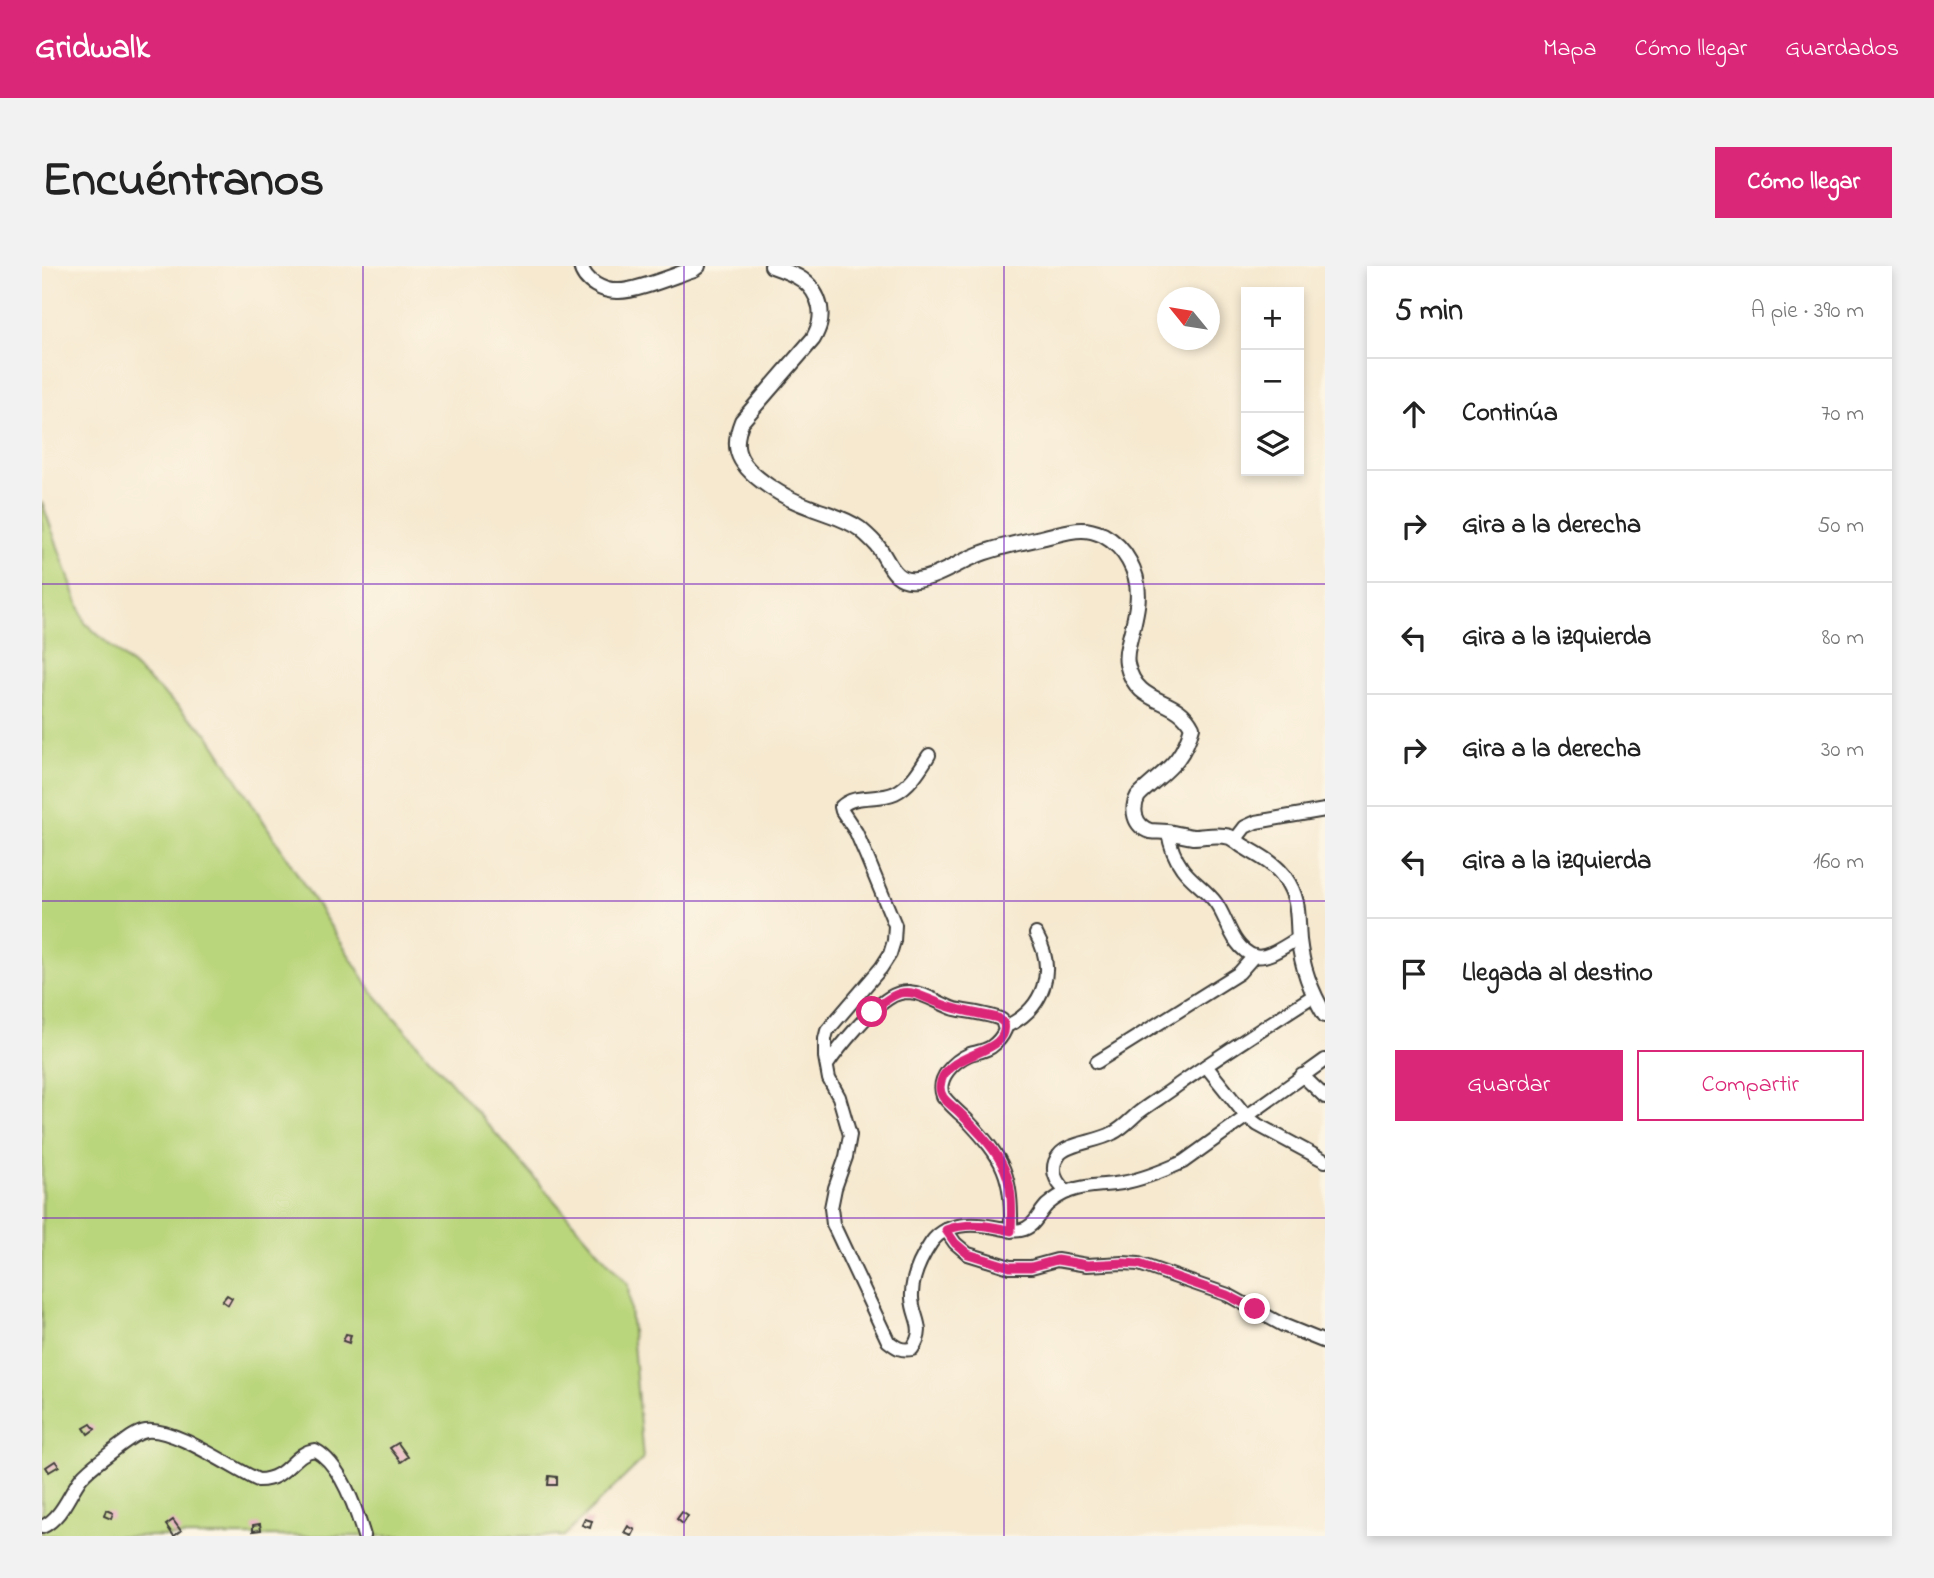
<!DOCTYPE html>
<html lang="es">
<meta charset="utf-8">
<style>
body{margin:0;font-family:"Indie Flower",sans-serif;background:#f2f2f2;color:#222}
.controls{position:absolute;right:21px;top:21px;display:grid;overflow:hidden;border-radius:0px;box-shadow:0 4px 10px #0003}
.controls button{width:63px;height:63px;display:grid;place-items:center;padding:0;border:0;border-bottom:2px solid #e0e0e0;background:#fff;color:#222;font:35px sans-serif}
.compass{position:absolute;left:1115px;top:21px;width:63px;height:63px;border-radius:50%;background:#fff;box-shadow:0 4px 10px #0003;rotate:300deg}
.stop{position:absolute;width:21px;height:21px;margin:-16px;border:5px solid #db2777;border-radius:50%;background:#fff}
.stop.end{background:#db2777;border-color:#fff;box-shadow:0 2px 7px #0008}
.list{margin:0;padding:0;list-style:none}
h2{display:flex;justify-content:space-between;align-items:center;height:91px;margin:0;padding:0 28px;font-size:30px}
h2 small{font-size:23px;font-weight:400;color:#767676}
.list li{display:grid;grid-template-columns:46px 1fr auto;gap:21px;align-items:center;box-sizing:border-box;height:112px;padding:0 28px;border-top:2px solid #e0e0e0}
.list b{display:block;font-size:26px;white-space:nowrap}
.list em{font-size:23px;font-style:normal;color:#767676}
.actions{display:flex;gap:14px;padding:21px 28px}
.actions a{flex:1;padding:16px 0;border:2px solid #db2777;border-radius:0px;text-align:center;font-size:24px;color:#db2777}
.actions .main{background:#db2777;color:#fff}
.icon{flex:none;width:38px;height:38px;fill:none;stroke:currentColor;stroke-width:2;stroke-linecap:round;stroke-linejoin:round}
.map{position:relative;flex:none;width:1283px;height:1270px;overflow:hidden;border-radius:0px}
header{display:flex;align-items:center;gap:42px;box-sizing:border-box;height:98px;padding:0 35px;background:#db2777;color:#fff}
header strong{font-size:33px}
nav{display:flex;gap:38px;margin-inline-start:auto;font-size:24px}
.intro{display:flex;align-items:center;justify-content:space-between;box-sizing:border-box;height:168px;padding:0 42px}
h1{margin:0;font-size:49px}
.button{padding:18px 32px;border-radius:0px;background:#db2777;color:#fff;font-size:24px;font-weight:700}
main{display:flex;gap:42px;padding:0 42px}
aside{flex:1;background:#fff;border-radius:0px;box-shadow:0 4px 10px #0003}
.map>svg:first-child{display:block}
.green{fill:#bad67c;stroke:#6b794c;stroke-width:2}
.building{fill:#e5a8bd}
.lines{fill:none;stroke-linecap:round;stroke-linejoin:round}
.minor-casing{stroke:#3d3b37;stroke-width:16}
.tertiary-casing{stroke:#3d3b37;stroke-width:18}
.minor{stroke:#fff;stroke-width:12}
.tertiary{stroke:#fff;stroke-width:14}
.route{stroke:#db2777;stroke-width:9}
.grid{fill:none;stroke:#7b2cbf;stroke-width:2;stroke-opacity:0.55}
</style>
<header>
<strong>Gridwalk</strong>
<nav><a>Mapa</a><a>Cómo llegar</a><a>Guardados</a></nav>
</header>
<div class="intro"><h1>Encuéntranos</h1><a class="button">Cómo llegar</a></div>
<main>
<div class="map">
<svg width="1283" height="1270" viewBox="0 0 1283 1270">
<rect width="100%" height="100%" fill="#fcf5e5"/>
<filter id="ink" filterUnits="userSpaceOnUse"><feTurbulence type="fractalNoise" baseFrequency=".0143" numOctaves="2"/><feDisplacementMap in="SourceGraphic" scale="14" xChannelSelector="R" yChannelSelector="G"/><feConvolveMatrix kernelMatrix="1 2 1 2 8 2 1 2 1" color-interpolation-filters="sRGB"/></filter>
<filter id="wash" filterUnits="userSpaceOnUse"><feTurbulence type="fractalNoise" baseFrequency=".00686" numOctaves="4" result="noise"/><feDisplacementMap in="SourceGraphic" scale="28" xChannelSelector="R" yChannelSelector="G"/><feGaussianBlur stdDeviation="1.57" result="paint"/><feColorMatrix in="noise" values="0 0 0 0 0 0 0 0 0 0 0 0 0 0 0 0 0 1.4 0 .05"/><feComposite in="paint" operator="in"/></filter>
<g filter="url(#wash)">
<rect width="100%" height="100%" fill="#f6e9d0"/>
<path class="green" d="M0 236 43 357 166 468 331 727 586 1019 601 1193 522 1270H0Z"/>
<g id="blocks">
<g class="building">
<path d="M185 1029 190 1032 186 1039 180 1035Z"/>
<path d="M304 1068 309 1069 307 1077 301 1075Z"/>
<path d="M49 1158 53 1163 46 1168 42 1162Z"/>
<path d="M356 1177 366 1191 359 1196 348 1182Z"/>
<path d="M13 1195 17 1200 7 1206 4 1201Z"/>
<path d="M507 1210 515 1211V1219H506Z"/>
<path d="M64 1244 71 1247 69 1253 62 1250Z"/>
<path d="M640 1246 646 1250 641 1258 635 1253Z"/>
<path d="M543 1253 550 1255 548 1262 540 1259Z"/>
<path d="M131 1254 139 1265 132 1270 124 1259Z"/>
<path d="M218 1258 219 1264 211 1265V1259Z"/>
<path d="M586 1260 593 1264 590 1270 582 1267Z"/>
</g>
</g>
</g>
<g filter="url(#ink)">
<use href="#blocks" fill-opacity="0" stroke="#3d3b37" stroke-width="2"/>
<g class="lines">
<defs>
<g id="minor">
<path d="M887 489C878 503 868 520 853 527 836 535 813 527 799 541L800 545 814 566 824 589 853 659 852 675 848 688 839 702 785 765 783 773V791L787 813 797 831 808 869 804 891 793 922 789 942 791 958 846 1075C855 1082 859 1085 870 1083 885 1062 871 1053 870 1032 869 1013 879 992 889 977 904 955 935 957 958 962 965 963 971 966 979 964 993 961 996 948 1005 939 1012 933 1020 928 1028 925 1045 918 1063 920 1080 917 1102 913 1121 905 1141 896L1283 794"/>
<path d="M1126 566C1128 579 1132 591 1140 602 1149 615 1165 624 1174 637 1186 654 1190 682 1212 690 1226 694 1245 678 1257 672"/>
<path d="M1193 574 1203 561 1214 556 1283 544"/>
<path d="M963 761C1002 743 1015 705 994 668"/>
<path d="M1055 796 1197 707 1212 690"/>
<path d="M785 799C798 780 828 744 847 732 853 728 860 726 867 726 883 727 898 738 913 743 926 746 949 748 960 754L963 764C960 771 956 776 949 781 943 785 935 786 928 788 912 795 894 812 901 830 908 839 916 846 924 853 963 894 970 909 969 965"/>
<path d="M1164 800 1204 850 1216 859 1283 895"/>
<path d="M1260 809 1283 831"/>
<path d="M1025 926C1013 916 1007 902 1017 889 1025 877 1056 876 1071 867 1081 862 1088 854 1096 847 1109 837 1123 829 1136 819 1180 788 1226 759 1271 730"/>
<path d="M904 964 913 977 926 988 968 1001H989L1015 994 1045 999 1081 997 1097 998 1186 1029 1241 1059 1283 1076"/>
<path d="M0 1261C20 1252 27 1228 39 1212 48 1201 61 1193 72 1184 82 1177 92 1167 104 1165 132 1161 189 1202 216 1214 246 1214 251 1186 273 1184 299 1198 314 1243 322 1270"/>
</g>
<g id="tertiary">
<path d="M539 0C542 16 562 26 577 25 596 25 633 9 652 3L656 0"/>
<path d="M730 0C753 8 772 15 778 41 780 54 777 62 771 73L700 155C696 165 693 176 696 186 703 211 747 234 770 242 787 249 803 252 818 263 825 269 832 275 837 282 847 296 852 317 874 314 894 312 914 298 933 290 954 281 976 277 999 272 1012 269 1027 264 1040 264 1048 264 1054 266 1061 269 1072 275 1081 284 1087 295 1102 321 1095 345 1088 372 1086 381 1083 388 1085 398 1095 442 1134 429 1150 461 1140 499 1121 505 1096 530 1089 543 1092 560 1108 565 1115 566 1123 565 1130 567 1136 568 1144 570 1151 571 1163 571 1175 567 1188 571 1192 573 1197 577 1201 580 1216 589 1233 597 1243 612 1258 633 1255 650 1257 674 1260 701 1269 726 1283 749"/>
</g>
</defs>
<use href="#minor" class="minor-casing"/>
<use href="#tertiary" class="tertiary-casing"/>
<use href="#minor" class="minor"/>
<use href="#tertiary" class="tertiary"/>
</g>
</g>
<g class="lines" filter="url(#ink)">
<path class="route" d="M830 746C865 713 870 729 908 741 924 746 940 748 956 752L962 757C969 791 900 784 898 821 898 825 899 828 901 831 905 837 912 841 917 846 932 861 949 878 959 896 971 917 970 941 969 965 948 959 925 956 904 964L913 977 926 988 968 1001H989L1015 994 1045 999 1081 997 1097 998 1185 1029 1213 1043"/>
</g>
<path class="grid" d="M321 0V1270M642 0V1270M962 0V1270M0 318H1283M0 635H1283M0 952H1283"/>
</svg>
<div class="controls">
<button>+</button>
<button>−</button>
<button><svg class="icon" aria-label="layers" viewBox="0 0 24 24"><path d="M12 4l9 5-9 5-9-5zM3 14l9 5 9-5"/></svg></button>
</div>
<svg class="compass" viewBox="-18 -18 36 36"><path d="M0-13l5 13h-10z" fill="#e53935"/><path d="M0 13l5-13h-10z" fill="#767676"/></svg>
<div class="stop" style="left:830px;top:746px"></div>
<div class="stop end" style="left:1213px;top:1043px"></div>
</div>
<aside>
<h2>5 min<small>A pie · 390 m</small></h2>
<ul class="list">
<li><svg class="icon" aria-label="ahead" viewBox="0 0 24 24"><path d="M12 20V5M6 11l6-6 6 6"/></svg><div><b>Continúa</b></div><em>70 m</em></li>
<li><svg class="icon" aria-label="right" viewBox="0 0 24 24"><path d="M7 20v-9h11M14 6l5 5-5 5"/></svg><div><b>Gira a la derecha</b></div><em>50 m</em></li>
<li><svg class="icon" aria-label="left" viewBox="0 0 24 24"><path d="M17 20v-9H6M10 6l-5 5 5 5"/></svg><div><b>Gira a la izquierda</b></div><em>80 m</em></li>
<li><svg class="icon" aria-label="right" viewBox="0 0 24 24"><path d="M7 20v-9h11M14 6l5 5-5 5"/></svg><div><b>Gira a la derecha</b></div><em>30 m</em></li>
<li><svg class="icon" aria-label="left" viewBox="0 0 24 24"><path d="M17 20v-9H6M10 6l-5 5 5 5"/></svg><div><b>Gira a la izquierda</b></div><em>160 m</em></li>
<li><svg class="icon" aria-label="arrive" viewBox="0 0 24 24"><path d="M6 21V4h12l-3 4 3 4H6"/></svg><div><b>Llegada al destino</b></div></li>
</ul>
<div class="actions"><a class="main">Guardar</a><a>Compartir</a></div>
</aside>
</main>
